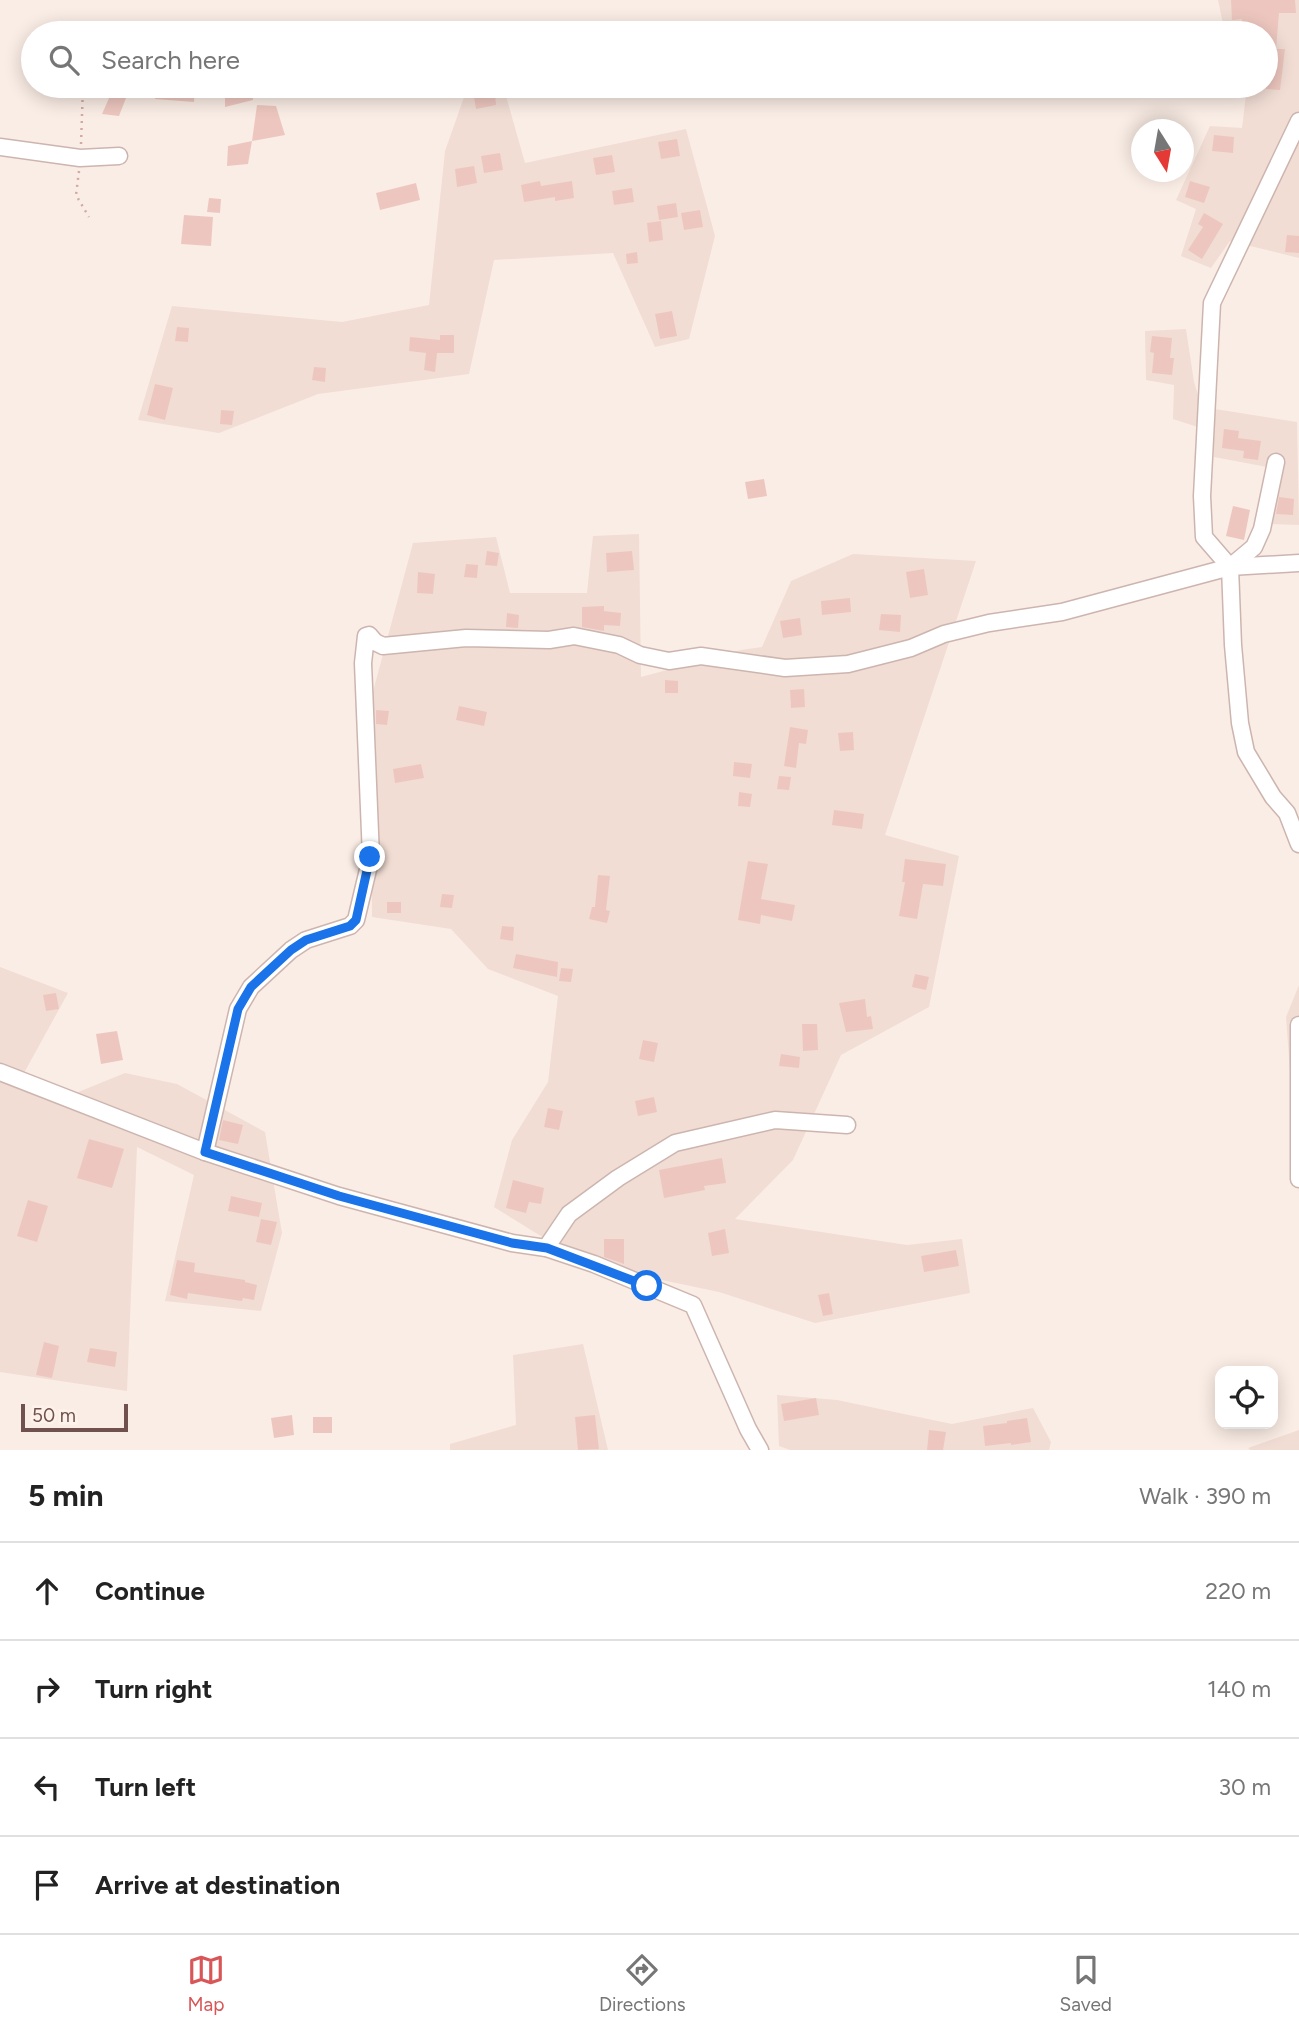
<!DOCTYPE html>
<meta charset="utf-8">
<style>
body{margin:0;font-family:Figtree,sans-serif;background:#f6f6f6;color:#222}
.controls{position:absolute;right:21px;bottom:21px;display:grid;overflow:hidden;border-radius:14px;box-shadow:0 4px 18px #0003}
.controls button{width:63px;height:63px;display:grid;place-items:center;padding:0;border:0;border-bottom:2px solid #e0e0e0;background:#fff;color:#222;font:35px sans-serif}
.compass{position:absolute;left:1131px;top:119px;width:63px;height:63px;border-radius:50%;background:#fff;box-shadow:0 4px 18px #0003;rotate:169deg}
.scale{position:absolute;left:21px;bottom:18px;width:107px;box-sizing:border-box;padding-left:7px;border:4px solid #70514d;border-top:0;font-size:19px;line-height:24px;white-space:nowrap;color:#70514d;-webkit-text-stroke:5px #fdf2eb;paint-order:stroke}
.stop{position:absolute;width:21px;height:21px;margin:-16px;border:5px solid #1a73e8;border-radius:50%;background:#fff}
.stop.end{background:#1a73e8;border-color:#fff;box-shadow:0 2px 7px #0008}
.list{margin:0;padding:0;list-style:none}
h2{display:flex;justify-content:space-between;align-items:center;height:91px;margin:0;padding:0 28px;font-size:30px}
h2 small{font-size:23px;font-weight:400;color:#767676}
.list li{display:grid;grid-template-columns:46px 1fr auto;gap:21px;align-items:center;box-sizing:border-box;height:98px;padding:0 28px;border-top:2px solid #e0e0e0}
.list b{display:block;font-size:26px;white-space:nowrap}
.list em{font-size:23px;font-style:normal;color:#767676}
.icon{flex:none;width:38px;height:38px;fill:none;stroke:currentColor;stroke-width:2;stroke-linecap:round;stroke-linejoin:round}
.map{position:relative;flex:none;width:1299px;height:1450px;overflow:hidden}
.search{position:absolute;background:#fff;box-shadow:0 4px 18px #0003;left:21px;right:21px;top:21px;height:77px;display:flex;align-items:center;gap:18px;box-sizing:border-box;padding:0 24px;border-radius:38px;color:#767676;font-size:26px}
.sheet{height:483px;background:#fff}
nav{display:flex;justify-content:space-around;align-items:center;box-sizing:border-box;height:98px;border-top:2px solid #e0e0e0;background:#fff;font-size:19px;color:#767676}
nav a{display:grid;justify-items:center;gap:4px}
nav .on{color:#d85657}
.map>svg:first-child{display:block}
.residential{fill:#f1ddd4}
.building{fill:#edc7bf}
.lines{fill:none;stroke-linecap:round;stroke-linejoin:round}
.minor-casing{stroke:#cdb5af;stroke-width:19}
.path{stroke:#d1aaa3;stroke-width:2.5;stroke-dasharray:2 5;stroke-linecap:butt}
.minor{stroke:#fff;stroke-width:16}
.route{stroke:#1a73e8;stroke-width:9}
</style>
<div class="map">
<svg width="1299" height="1450" viewBox="0 0 1299 1450">
<rect width="100%" height="100%" fill="#faede5"/>
<g class="residential">
<path d="M1218 0H1299V258L1230 241 1211 268 1181 256 1196 209 1176 200 1210 126 1242 128 1247 86H1266V33H1225Z"/>
<path d="M468 86 504 89 525 163 686 129 715 236 689 339 655 347 613 253 494 260 469 374 318 394 219 433 138 420 172 306 342 322 429 305 445 151Z"/>
<path d="M1186 329 1194 382 1202 407 1297 422 1299 525 1269 524 1267 467 1214 457 1213 432 1173 419 1174 385 1146 380 1145 331Z"/>
<path d="M639 534 641 677 741 650 762 647 791 581 853 554 976 561 885 835 959 856 929 1007 841 1055 793 1160 735 1219 907 1245 962 1239 970 1293 815 1323 719 1292 586 1264 494 1207 512 1140 548 1082 558 996 488 969 451 929 372 917 371 699 413 543 496 537 510 593H587L593 536Z"/>
<path d="M0 967 68 993 24 1073 71 1095 125 1073 177 1084 265 1132 282 1233 261 1311 165 1301 194 1175 137 1147 127 1391 0 1372Z"/>
<path d="M1299 985V1193L1286 1017Z"/>
<path d="M583 1344 608 1450H450V1444L516 1425 513 1355Z"/>
<path d="M777 1395 837 1400 952 1424 1033 1408 1051 1442 1049 1450H790L779 1446Z"/>
<path d="M1299 1430V1450H1250L1248 1448Z"/>
</g>
<g class="building">
<path d="M1231 0H1295L1296 13H1279L1276 49H1285L1280 90 1266 89V33L1240 30 1242 19 1232 20Z"/>
<path d="M158 86H195L194 102 155 99Z"/>
<path d="M225 86H252L253 100 225 107Z"/>
<path d="M495 93 496 105 476 109 474 97Z"/>
<path d="M110 96 126 98 119 116 102 114Z"/>
<path d="M257 105 276 106 285 135 252 141Z"/>
<path d="M1214 135 1234 137 1233 153 1212 151Z"/>
<path d="M677 139 680 156 661 159 658 142Z"/>
<path d="M252 141 248 164 227 166 228 146Z"/>
<path d="M500 153 503 170 484 173 481 156Z"/>
<path d="M612 155 615 172 596 175 593 158Z"/>
<path d="M474 166 477 183 457 187 455 169Z"/>
<path d="M540 181 541 186 572 181 574 198 555 201V197L524 202 521 185Z"/>
<path d="M1190 181 1210 187 1204 203 1185 197Z"/>
<path d="M416 183 420 200 380 210 376 193Z"/>
<path d="M632 188 634 202 614 205 612 191Z"/>
<path d="M209 198 221 199 220 213 207 212Z"/>
<path d="M676 203 678 217 659 220 657 206Z"/>
<path d="M700 210 703 227 684 230 681 213Z"/>
<path d="M1204 213 1223 224 1202 259 1188 250 1203 227 1198 224Z"/>
<path d="M184 215 213 217 211 246 181 244Z"/>
<path d="M661 221 663 240 649 242 647 223Z"/>
<path d="M1287 235 1299 236V253L1285 252Z"/>
<path d="M637 252 638 263 627 264 626 254Z"/>
<path d="M672 311 677 336 660 339 655 314Z"/>
<path d="M177 327 189 328 188 342 175 341Z"/>
<path d="M440 335H454V353H437L435 372 424 370 426 353 409 351 410 337 440 340Z"/>
<path d="M1152 336 1172 338 1170 358H1174L1172 375 1152 373 1154 353 1150 352Z"/>
<path d="M314 367 326 368 325 382 312 380Z"/>
<path d="M155 384 173 388 165 420 147 415Z"/>
<path d="M221 410 234 411 232 425 220 424Z"/>
<path d="M1224 429 1239 431 1238 438 1261 441 1258 460 1243 458 1244 451 1222 448Z"/>
<path d="M764 479 767 496 748 499 745 482Z"/>
<path d="M1279 497 1294 499 1293 515 1276 514Z"/>
<path d="M1233 506 1250 510 1244 540 1226 536Z"/>
<path d="M487 551 499 553 497 566 485 565Z"/>
<path d="M632 551 634 570 607 572 606 553Z"/>
<path d="M466 564 478 565 477 578 464 577Z"/>
<path d="M924 569 928 595 910 598 906 572Z"/>
<path d="M418 572 435 574 433 594 417 593Z"/>
<path d="M850 598 851 612 822 615 821 601Z"/>
<path d="M604 606V611L621 613 620 626 604 625V631L582 627V607Z"/>
<path d="M507 613 519 615 518 628 506 627Z"/>
<path d="M881 614 901 615 900 632 879 630Z"/>
<path d="M800 618 802 635 783 638 780 621Z"/>
<path d="M665 680 678 681V693H665Z"/>
<path d="M804 689 805 707 791 708 790 690Z"/>
<path d="M459 706 487 712 484 726 456 720Z"/>
<path d="M376 710 389 711 387 725 376 724Z"/>
<path d="M790 727 808 730 806 744 799 743 796 768 784 766Z"/>
<path d="M853 732 854 750 840 751 838 733Z"/>
<path d="M734 762 752 764 750 778 733 776Z"/>
<path d="M421 764 424 778 395 783 393 769Z"/>
<path d="M779 776 791 777 789 790 777 789Z"/>
<path d="M739 792 752 794 750 807 738 806Z"/>
<path d="M834 810 864 814 862 829 832 825Z"/>
<path d="M905 859 946 864 943 886 923 884 917 919 899 916 905 882H902Z"/>
<path d="M748 861 768 864 761 899 795 905 792 921 761 915 760 924 738 920Z"/>
<path d="M598 875 610 876 606 910 610 911 607 923 589 919 592 907H595Z"/>
<path d="M442 894 454 895 452 908 440 907Z"/>
<rect x="387" y="902" width="14" height="11"/>
<path d="M502 926 514 927 513 941 500 939Z"/>
<path d="M516 954 558 962 557 977 513 968Z"/>
<path d="M561 968 573 969 571 982 559 981Z"/>
<path d="M915 974 929 977 926 990 912 987Z"/>
<path d="M56 993 59 1009 46 1011 43 995Z"/>
<path d="M865 999 867 1017 871 1016 873 1029 846 1032 839 1003Z"/>
<path d="M802 1024H817L818 1050 803 1051Z"/>
<path d="M117 1031 123 1060 101 1064 96 1034Z"/>
<path d="M643 1040 658 1043 654 1062 639 1059Z"/>
<path d="M781 1054 800 1057 799 1068 779 1066Z"/>
<path d="M654 1097 657 1112 638 1116 635 1101Z"/>
<path d="M548 1108 563 1111 559 1130 544 1127Z"/>
<path d="M223 1120 243 1125 238 1144 219 1140Z"/>
<path d="M89 1139 124 1149 112 1188 77 1178Z"/>
<path d="M722 1158 726 1183 704 1186 705 1190 664 1198 659 1170Z"/>
<path d="M513 1180 544 1188 541 1204 529 1202 526 1213 506 1208Z"/>
<path d="M231 1196 262 1203 259 1217 228 1211Z"/>
<path d="M28 1200 48 1206 37 1242 17 1236Z"/>
<path d="M261 1219 277 1222 271 1245 256 1242Z"/>
<path d="M725 1229 729 1253 712 1256 708 1233Z"/>
<path d="M604 1239H624V1264L604 1257Z"/>
<path d="M956 1250 959 1266 924 1272 921 1256Z"/>
<path d="M177 1260 195 1263 194 1272 245 1280V1282L257 1285 254 1300 243 1298 242 1301 188 1293 187 1299 170 1295Z"/>
<path d="M829 1293 833 1314 823 1316 818 1295Z"/>
<path d="M44 1342 59 1346 52 1378 36 1375Z"/>
<path d="M90 1348 117 1352 115 1367 87 1362Z"/>
<path d="M816 1398 819 1415 784 1421 781 1404Z"/>
<path d="M292 1415 294 1435 274 1438 271 1418Z"/>
<path d="M595 1415 599 1449 578 1450 575 1417Z"/>
<rect x="313" y="1417" width="19" height="16"/>
<path d="M1027 1418 1031 1442 1011 1445V1443L985 1446 983 1426 1007 1423V1421Z"/>
<path d="M929 1430 946 1432 943 1450H927Z"/>
</g>
<g class="lines">
<defs>
<g id="minor">
<path d="M1299 121 1212 303 1202 496 1204 537 1230 567 1233 645 1240 723 1246 752 1273 797 1287 813 1299 844"/>
<path d="M0 147 80 158 119 156"/>
<path d="M1230 567 1299 563"/>
<path d="M1299 1025V1179"/>
<path d="M0 1072 205 1152 339 1196 512 1243 546 1248 594 1264 693 1305 748 1429 760 1450"/>
<path d="M205 1152 238 1009 251 987 291 950 306 940 350 926 356 920 371 857 363 663 366 636 369 635 375 642 383 646 466 638 549 640 574 636 619 645 640 655 669 661 701 656 785 668 848 664 911 648 944 634 989 623 1062 612 1230 567 1254 547 1262 529 1276 462"/>
<path d="M546 1248 569 1214 618 1178 675 1143 775 1120 847 1125"/>
</g>
</defs>
<use href="#minor" class="minor-casing"/>
<g class="path">
<path d="M81 144 83 86"/>
<path d="M79 171 76 195 89 217"/>
</g>
<use href="#minor" class="minor"/>
</g>
<g class="lines">
<path class="route" d="M370 857 356 920 350 926 306 940 291 950 251 987 238 1009 205 1152 339 1196 512 1243 547 1248 647 1286"/>
</g>
</svg>
<div class="controls">
<button><svg class="icon" aria-label="locate" viewBox="0 0 24 24"><circle cx="12" cy="12" r="6"/><path d="M12 2v4M12 18v4M2 12h4M18 12h4"/></svg></button>
</div>
<svg class="compass" viewBox="-18 -18 36 36"><path d="M0-13l5 13h-10z" fill="#e53935"/><path d="M0 13l5-13h-10z" fill="#767676"/></svg>
<div class="scale">50 m</div>
<div class="stop" style="left:647px;top:1286px"></div>
<div class="stop end" style="left:370px;top:857px"></div>
<div class="search"><svg class="icon" aria-label="search" viewBox="0 0 24 24"><circle cx="10" cy="10" r="6"/><path d="M15 15l6 6"/></svg>Search here</div>
</div>
<section class="sheet">
<h2>5 min<small>Walk · 390 m</small></h2>
<ul class="list">
<li><svg class="icon" aria-label="ahead" viewBox="0 0 24 24"><path d="M12 20V5M6 11l6-6 6 6"/></svg><div><b>Continue</b></div><em>220 m</em></li>
<li><svg class="icon" aria-label="right" viewBox="0 0 24 24"><path d="M7 20v-9h11M14 6l5 5-5 5"/></svg><div><b>Turn right</b></div><em>140 m</em></li>
<li><svg class="icon" aria-label="left" viewBox="0 0 24 24"><path d="M17 20v-9H6M10 6l-5 5 5 5"/></svg><div><b>Turn left</b></div><em>30 m</em></li>
<li><svg class="icon" aria-label="arrive" viewBox="0 0 24 24"><path d="M6 21V4h12l-3 4 3 4H6"/></svg><div><b>Arrive at destination</b></div></li>
</ul>
</section>
<nav>
<a class="on"><svg class="icon" aria-label="map" viewBox="0 0 24 24"><path d="M3 6l6-2 6 2 6-2v14l-6 2-6-2-6 2zM9 4v14M15 6v14"/></svg>Map</a>
<a><svg class="icon" aria-label="directions" viewBox="0 0 24 24"><path d="M12 3l9 9-9 9-9-9zM9 14v-3h6M13 9l2 2-2 2"/></svg>Directions</a>
<a><svg class="icon" aria-label="saved" viewBox="0 0 24 24"><path d="M7 4h10v16l-5-4-5 4z"/></svg>Saved</a>
</nav>
